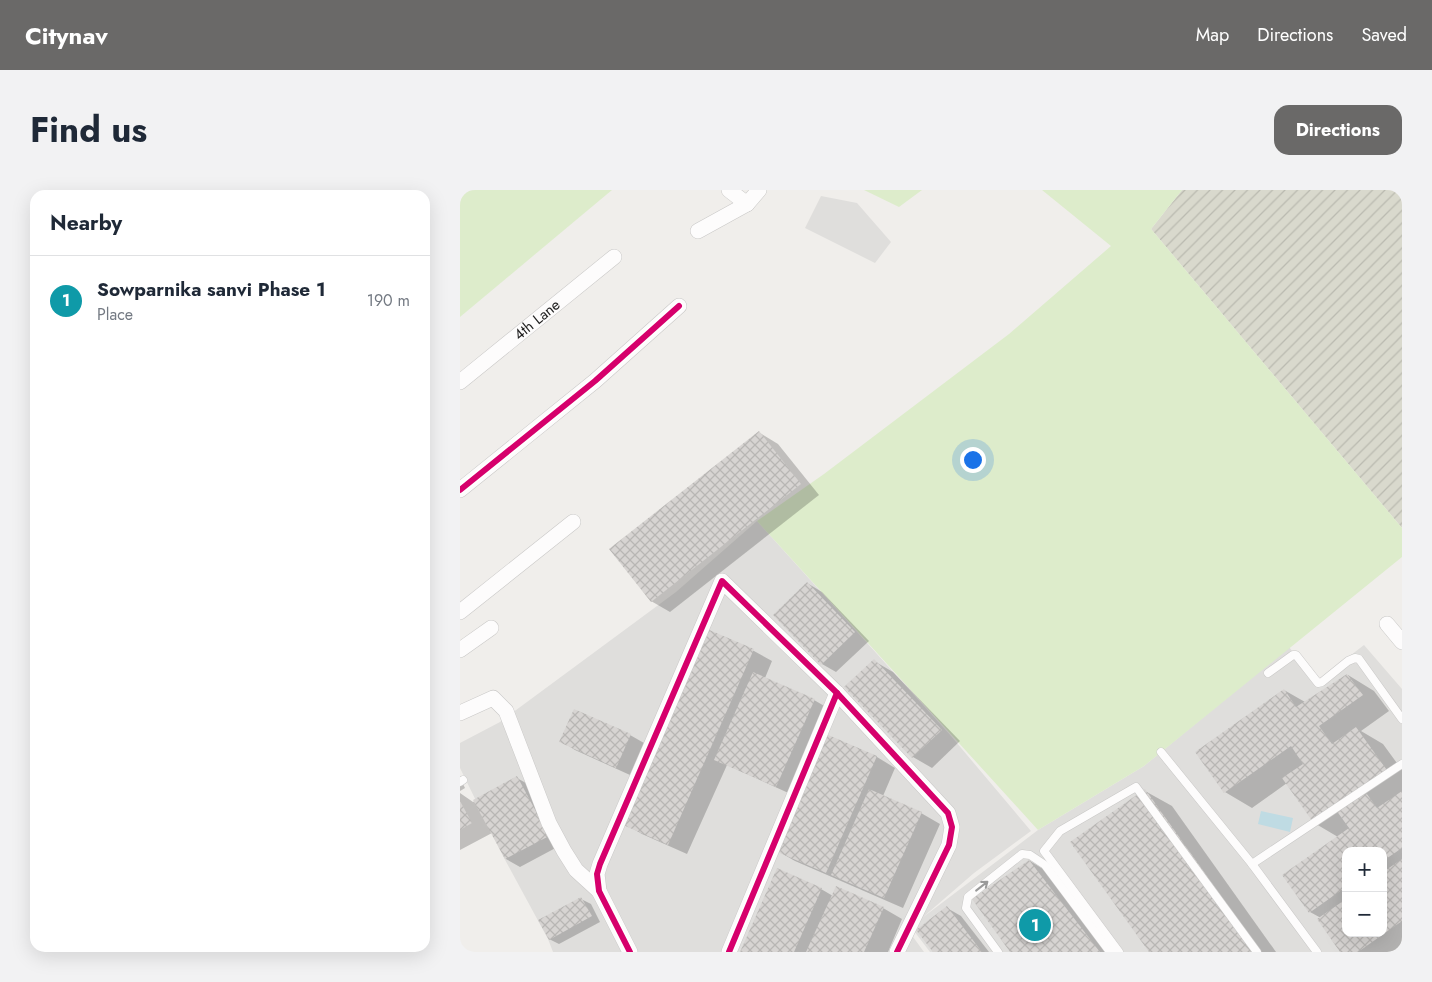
<!DOCTYPE html>
<meta charset="utf-8">
<style>
body{margin:0;font-family:Jost,sans-serif;background:#f2f2f3;color:#1f2937}
.controls{position:absolute;right:15px;bottom:15px;display:grid;overflow:hidden;border-radius:10px;box-shadow:0 5px 20px #0002}
.controls button{width:45px;height:45px;display:grid;place-items:center;padding:0;border:0;border-bottom:1px solid #e0e1e3;background:#fff;color:#1f2937;font:25px sans-serif}
.you{position:absolute;left:512px;top:269px;width:18px;height:18px;margin:-12px;border:4px solid #fff;border-radius:50%;background:#1a73e8;box-shadow:0 0 0 8px #1a73e833}
.badge{display:grid;place-items:center;width:32px;height:32px;border-radius:50%;background:#6a6968;color:#fff;font-size:16px;font-weight:700}
.pin{position:absolute;translate:-50% -50%;border:2px solid #fff;box-shadow:0 1px 5px #0006}
.list{margin:0;padding:0;list-style:none}
h2{display:flex;justify-content:space-between;align-items:center;height:65px;margin:0;padding:0 20px;font-size:21px}
h2 small{font-size:16px;font-weight:400;color:#747a83}
.list li{display:grid;grid-template-columns:32px 1fr auto;gap:15px;align-items:center;box-sizing:border-box;height:90px;padding:0 20px;border-top:1px solid #e0e1e3}
.list b{display:block;font-size:19px;white-space:nowrap}
.list p{margin:0;font-size:16px;white-space:nowrap;color:#747a83}
.list em{font-size:16px;font-style:normal;color:#747a83}
.map{position:relative;flex:none;width:942px;height:762px;overflow:hidden;border-radius:15px}
header{display:flex;align-items:center;gap:30px;box-sizing:border-box;height:70px;padding:0 25px;background:#6a6968;color:#fff}
header strong{font-size:24px}
nav{display:flex;gap:28px;margin-inline-start:auto;font-size:18px}
.intro{display:flex;align-items:center;justify-content:space-between;box-sizing:border-box;height:120px;padding:0 30px}
h1{margin:0;font-size:35px}
.button{padding:12px 22px;border-radius:15px;background:#6a6968;color:#fff;font-size:18px;font-weight:700}
main{display:flex;gap:30px;padding:0 30px}
aside{flex:1;background:#fff;border-radius:15px;box-shadow:0 5px 20px #0002}
.map>svg:first-child{display:block}
.residential{fill:#dfdedc;fill-rule:evenodd}
.construction{fill:url(#construction-furrows)}
.grass{fill:#ddeccb}
.water{fill:#bfdbe3}
.shadow{fill:#0003;fill-rule:evenodd}
.building{fill:url(#building-cross-hatch)}
.lines{fill:none;stroke-linecap:round;stroke-linejoin:round}
.lane-casing{stroke:#c9c8c7;stroke-width:9}
.street-casing{stroke:#c9c8c7;stroke-width:16}
.lane{stroke:#fdfcfc;stroke-width:8}
.street{stroke:#fdfcfc;stroke-width:15}
.cycleway-casing{stroke:#fff;stroke-width:9}
.cycleway{stroke:#d6006c;stroke-width:6}
.oneway{stroke:#9a9a9a}
.labels{text-anchor:middle;stroke-width:4;stroke-linejoin:round;paint-order:stroke}
.street-label{font-size:15px;fill:#222;stroke:#fff}
</style>
<header>
<strong>Citynav</strong>
<nav><a>Map</a><a>Directions</a><a>Saved</a></nav>
</header>
<div class="intro"><h1>Find us</h1><a class="button">Directions</a></div>
<main>
<aside>
<h2>Nearby<small></small></h2>
<ul class="list">
<li><span class="badge" style="background:#0f9aa8">1</span><div><b>Sowparnika sanvi Phase 1</b><p>Place</p></div><em>190 m</em></li>
</ul>
</aside>
<div class="map">
<svg width="942" height="762" viewBox="0 0 942 762">
<defs>
<pattern id="construction-furrows" width="10" height="10" patternUnits="userSpaceOnUse" patternTransform="scale(1.25)"><rect width="10" height="10" fill="#d9d9cd"/><path d="M-1 1l2-2M0 10L10 0M9 11l2-2" fill="none" stroke="#babab0"/></pattern>
<pattern id="building-cross-hatch" width="8" height="8" patternUnits="userSpaceOnUse" patternTransform="scale(1.25)"><rect width="8" height="8" fill="#d7d4d2"/><path d="M0 0l8 8M0 8l8-8" fill="none" stroke="#b8b6b4"/></pattern>
</defs>
<rect width="100%" height="100%" fill="#f0eeeb"/>
<g class="residential">
<path d="M361 6 397 13 431 52 415 73 345 38Z"/>
<path d="M297 331 491 546 571 641 514 683 462 728 578 640 684 576 829 457 856 492 904 455 942 499V762H470L451 737 448 740 464 762H93L88 749 44 668 0 578V553L40 532 216 402ZM886 661H923V743H886Z"/>
</g>
<path class="construction" d="M722 0H942V338L691 39Z"/>
<g class="grass">
<path d="M0 0H152L0 127Z"/>
<path d="M404 0H462L439 17Z"/>
<path d="M582 0H722L691 39 942 338V367L684 576 578 640 297 331 364 284 549 144 651 56Z"/>
</g>
<path class="water" d="M801 621 833 628 830 642 798 634Z"/>
<g class="shadow">
<path d="M300 243 318 254 359 305 210 422 191 411Z"/>
<path d="M347 393 362 402 409 451 376 482 362 474Z"/>
<path d="M248 440 294 461 312 471 305 488 354 510 373 521 335 606 267 575 227 664 182 644 163 633Z"/>
<path d="M414 471 433 482 500 551 472 578 453 567Z"/>
<path d="M888 485 914 501 929 521 901 541 923 554 942 580V762H882L861 728 850 722 878 647 856 634 827 593 792 618 765 602 824 500 845 512ZM886 661H923V743H886Z"/>
<path d="M170 545 184 553 170 585 115 560 101 551Z"/>
<path d="M367 545 417 567 435 578 423 606 461 623 480 634 443 718 335 671 316 660Z"/>
<path d="M0 588 5 598 0 601Z"/>
<path d="M57 588 71 596 103 654 60 677 46 669 32 643 0 660V603L13 612Z"/>
<path d="M685 601 712 616 816 762H690Z"/>
<path d="M570 671 588 682 650 762H552Z"/>
<path d="M361 699 373 706 423 718 442 729 428 762H281Z"/>
<path d="M121 709 131 714 140 732 99 754 89 749Z"/>
<path d="M487 718 501 726 529 762H474Z"/>
</g>
<g class="building">
<path d="M299 241 341 294 191 412 149 359Z"/>
<path d="M347 392 395 442 361 475 313 425Z"/>
<path d="M247 439 294 459 208 655 161 634Z"/>
<path d="M414 469 482 540 452 568 384 497Z"/>
<path d="M293 482 355 509 316 597 254 570Z"/>
<path d="M887 484 903 505 859 536 872 554 896 537 929 583 904 600 917 618 942 601V658L923 671V661H886V697L849 723 822 685 889 638 876 620 855 635 822 588 843 574 831 556 764 603 735 562 824 499 836 517Z"/>
<path d="M114 519 171 544 156 578 99 552Z"/>
<path d="M366 544 417 566 366 683 315 661Z"/>
<path d="M57 586 89 646 45 669 13 610Z"/>
<path d="M409 599 462 622 424 708 371 685Z"/>
<path d="M685 599 801 762H689L610 652Z"/>
<path d="M0 611 12 633 0 640Z"/>
<path d="M942 669V731L898 762H880L857 729 886 709V743H923V682Z"/>
<path d="M569 670 640 762H550L512 709Z"/>
<path d="M317 678 362 698 334 762H280Z"/>
<path d="M376 696 424 717 404 762H346Z"/>
<path d="M121 707 132 726 89 750 78 730Z"/>
<path d="M487 716 522 762H473L456 740Z"/>
</g>
<g class="lines">
<defs>
<g id="lane">
<path d="M808 483 833 465H836L858 493 862 492 888 471 895 468 899 469 942 529"/>
<path d="M701 562 792 674 857 762"/>
<path d="M0 592 3 590"/>
<path d="M792 674 942 574"/>
<path d="M538 762 506 718 508 707 562 664 570 665 585 675 650 762"/>
<path d="M659 762 584 661 600 641 676 597 797 762"/>
</g>
<g id="street">
<path d="M269 0 287 14"/>
<path d="M238 41 287 14 299 0"/>
<path id="s1" d="M0 192 154 67"/>
<path d="M0 300 135 191 219 116"/>
<path d="M0 422 113 332"/>
<path d="M927 434 942 452"/>
<path d="M0 460 31 438"/>
<path d="M0 523 33 508 46 521 89 633 104 661 116 680 139 701"/>
<path d="M170 762 139 701 137 684 140 674 262 391 377 503 488 623 492 637 489 655 437 762"/>
<path d="M269 762 377 503"/>
</g>
</defs>
<use href="#lane" class="lane-casing"/>
<use href="#street" class="street-casing"/>
<use href="#lane" class="lane"/>
<use href="#street" class="street"/>
<defs>
<g id="cycleway">
<path d="M0 300 135 191 219 116"/>
<path d="M170 762 139 701 137 684 140 674 262 391 377 503 488 623 492 637 489 655 437 762"/>
<path d="M269 762 377 503"/>
</g>
</defs>
<use href="#cycleway" class="cycleway-casing"/>
<use href="#cycleway" class="cycleway"/>
</g>
<defs><path id="oneway-shaft" d="M-6 0H5M1.5-3L5.5 0L1.5 3" fill="none" stroke-width="1.6" stroke-linecap="round" stroke-linejoin="round" transform="scale(1.25)"/></defs>
<use class="oneway" href="#oneway-shaft" transform="translate(522 696) rotate(-38)"/>
<g class="labels">
<g class="street-label">
<text dy="5" stroke="none"><textPath href="#s1" startOffset="99">4th Lane</textPath></text>
</g>
</g>
</svg>
<div class="controls">
<button>+</button>
<button>−</button>
</div>
<div class="you"></div>
<div class="pin badge" style="left:575px;top:735px;background:#0f9aa8">1</div>
</div>
</main>
